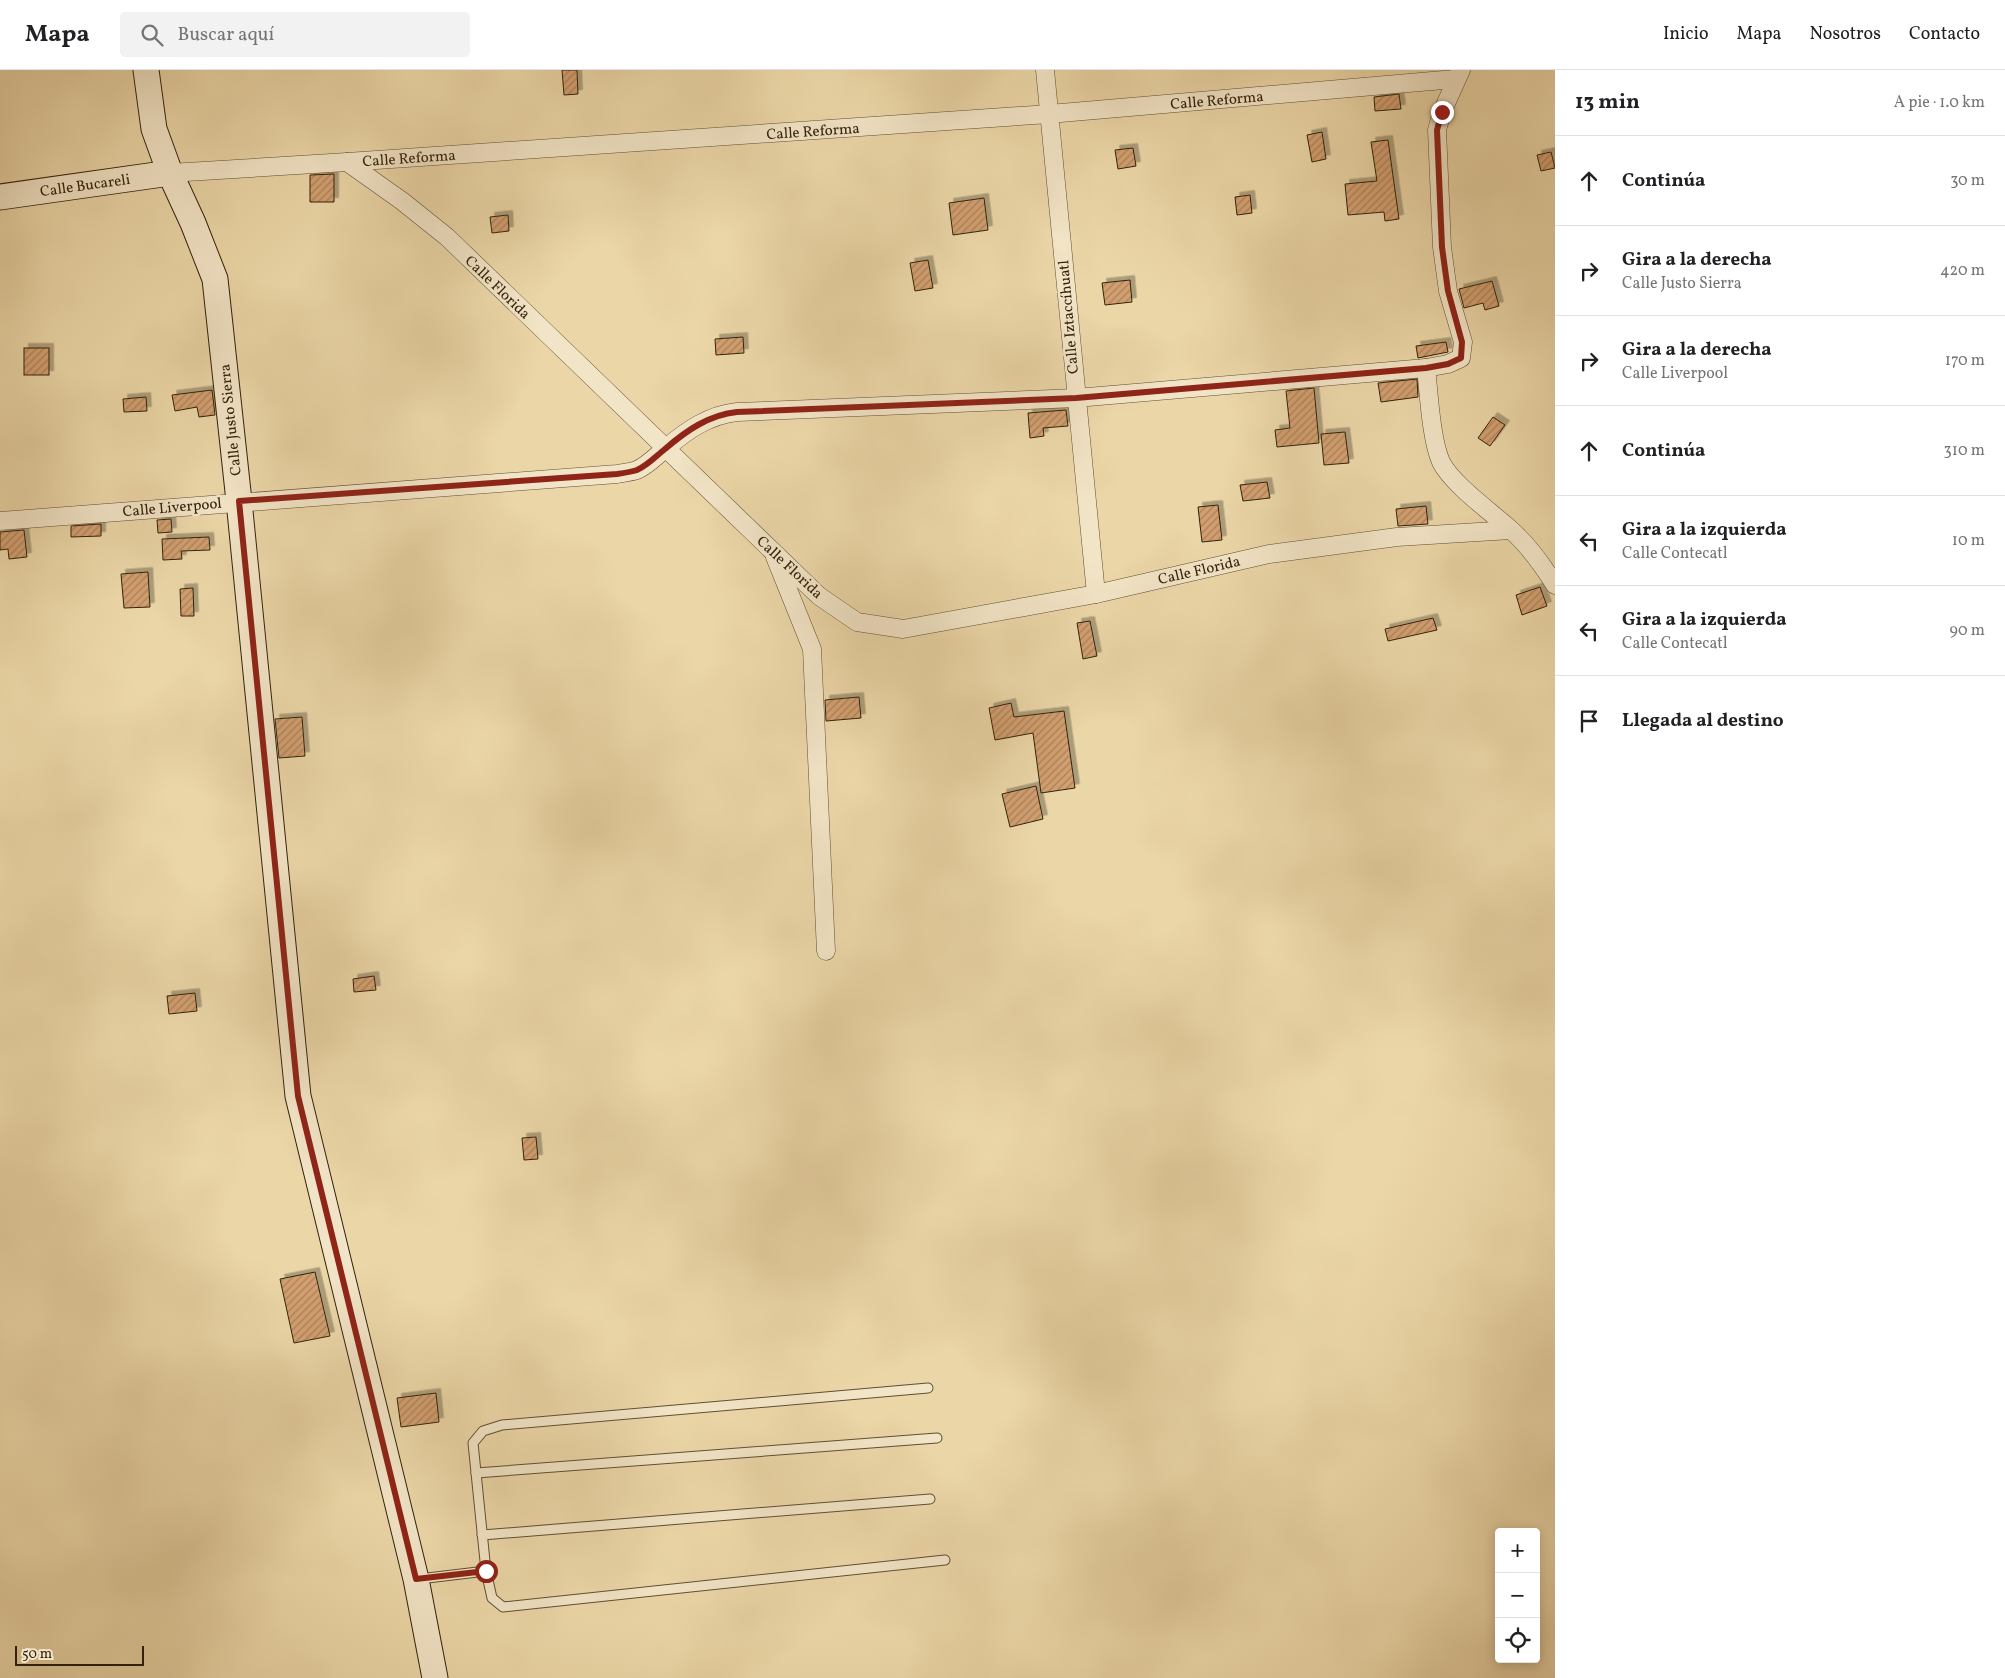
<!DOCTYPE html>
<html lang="es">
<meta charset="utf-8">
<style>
body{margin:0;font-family:Vollkorn,serif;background:#f2f2f2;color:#202124}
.controls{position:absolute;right:15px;bottom:15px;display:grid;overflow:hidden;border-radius:5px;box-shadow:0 2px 12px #0003}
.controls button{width:45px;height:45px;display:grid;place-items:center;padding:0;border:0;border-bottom:1px solid #e0e0e0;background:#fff;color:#202124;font:25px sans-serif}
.scale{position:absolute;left:15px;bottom:12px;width:129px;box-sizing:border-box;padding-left:5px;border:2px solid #32220c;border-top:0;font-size:14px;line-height:18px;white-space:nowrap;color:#32220c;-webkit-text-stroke:4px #f2e4c6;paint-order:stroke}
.stop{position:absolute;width:15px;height:15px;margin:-11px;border:4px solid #8f2418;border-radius:50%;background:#fff}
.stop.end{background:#8f2418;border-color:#fff;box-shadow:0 1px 5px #0008}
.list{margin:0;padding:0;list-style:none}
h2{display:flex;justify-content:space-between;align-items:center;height:65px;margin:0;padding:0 20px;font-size:21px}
h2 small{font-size:16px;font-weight:400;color:#757577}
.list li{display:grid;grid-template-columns:32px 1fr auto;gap:15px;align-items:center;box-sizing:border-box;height:90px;padding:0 20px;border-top:1px solid #e0e0e0}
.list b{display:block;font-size:19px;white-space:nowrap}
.list p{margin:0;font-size:16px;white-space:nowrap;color:#757577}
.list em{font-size:16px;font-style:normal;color:#757577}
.icon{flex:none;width:28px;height:28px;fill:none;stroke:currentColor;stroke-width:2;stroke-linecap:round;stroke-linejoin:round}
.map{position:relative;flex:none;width:1555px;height:1608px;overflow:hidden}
header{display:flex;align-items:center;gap:30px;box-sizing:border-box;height:70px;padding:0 25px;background:#fff;border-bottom:1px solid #e0e0e0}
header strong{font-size:24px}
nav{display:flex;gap:28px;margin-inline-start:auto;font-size:18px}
.search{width:350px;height:45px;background:#f2f2f2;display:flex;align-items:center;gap:12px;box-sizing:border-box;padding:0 18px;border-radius:5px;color:#757577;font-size:19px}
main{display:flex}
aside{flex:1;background:#fff}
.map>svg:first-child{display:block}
.building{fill:url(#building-hatch);stroke:#32220c;filter:url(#shadow)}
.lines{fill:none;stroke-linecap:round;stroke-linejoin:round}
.lane-casing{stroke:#604f33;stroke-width:11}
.street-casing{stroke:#604f33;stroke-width:19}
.secondary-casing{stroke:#32220c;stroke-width:27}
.lane{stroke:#f2e4c6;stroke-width:9}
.street{stroke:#f2e4c6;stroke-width:18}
.secondary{stroke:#f2e4c6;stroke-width:25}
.route{stroke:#8f2418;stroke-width:6}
.labels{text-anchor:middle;stroke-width:5;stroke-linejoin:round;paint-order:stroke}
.street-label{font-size:15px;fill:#32220c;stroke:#f2e4c6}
</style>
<header>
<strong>Mapa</strong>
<div class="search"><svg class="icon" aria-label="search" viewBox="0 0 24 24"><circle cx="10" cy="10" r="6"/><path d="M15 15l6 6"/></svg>Buscar aquí</div>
<nav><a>Inicio</a><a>Mapa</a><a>Nosotros</a><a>Contacto</a></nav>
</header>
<main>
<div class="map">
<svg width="1555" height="1608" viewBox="0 0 1555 1608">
<defs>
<pattern id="building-hatch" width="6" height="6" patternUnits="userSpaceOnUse" patternTransform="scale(1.25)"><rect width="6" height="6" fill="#d29f70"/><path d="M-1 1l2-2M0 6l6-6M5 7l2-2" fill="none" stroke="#ab815a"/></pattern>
<filter id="shadow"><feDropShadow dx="4.5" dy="-4.5" stdDeviation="0" flood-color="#0004"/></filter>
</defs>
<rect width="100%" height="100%" fill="#ebd6a7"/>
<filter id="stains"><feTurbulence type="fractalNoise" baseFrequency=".004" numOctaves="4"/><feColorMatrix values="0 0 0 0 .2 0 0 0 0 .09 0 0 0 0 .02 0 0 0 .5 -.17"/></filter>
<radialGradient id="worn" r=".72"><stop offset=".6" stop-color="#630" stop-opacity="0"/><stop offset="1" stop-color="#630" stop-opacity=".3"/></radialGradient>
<g class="building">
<path d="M562 0H577L578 24 564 25Z"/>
<path d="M1399 24 1401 39 1375 41 1374 27Z"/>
<path d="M1322 62 1326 89 1312 92 1307 65Z"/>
<path d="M1388 70 1399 149 1385 151 1384 142 1348 145 1345 114 1377 111 1371 72Z"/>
<path d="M1133 78 1136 96 1118 99 1115 80Z"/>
<path d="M1551 82 1555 98 1541 101 1537 85Z"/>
<path d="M334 104V132H310V105Z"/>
<path d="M1250 125 1252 143 1237 145 1235 127Z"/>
<path d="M984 128 988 160 953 165 949 133Z"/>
<path d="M508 145 509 161 492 163 490 147Z"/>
<path d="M928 190 933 218 915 221 910 193Z"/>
<path d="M1130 210 1132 232 1105 235 1102 213Z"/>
<path d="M1492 211 1499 236 1485 240 1483 233 1464 238 1459 219Z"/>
<path d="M743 267 744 283 716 285 715 269Z"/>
<path d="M1446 272 1448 282 1418 288 1416 276Z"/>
<rect x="24" y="278" width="25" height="27"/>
<path d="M1417 309 1418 327 1381 332 1378 313Z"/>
<path d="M1314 318 1319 373 1277 377 1275 360 1290 358 1286 321Z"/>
<path d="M212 320 215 345 199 347 197 337 175 341 172 325Z"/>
<path d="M146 327 147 341 124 342 123 329Z"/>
<path d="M1066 340 1068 356 1043 358 1044 366 1030 368 1028 343Z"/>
<path d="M1493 347 1505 355 1490 376 1478 368Z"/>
<path d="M1345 362 1349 393 1324 395 1321 364Z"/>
<path d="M1267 412 1270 428 1243 431 1240 415Z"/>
<path d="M1218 435 1222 470 1202 472 1198 437Z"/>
<path d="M1426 436 1428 454 1398 456 1396 439Z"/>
<path d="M171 449 172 462 158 463 157 450Z"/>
<path d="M101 454V466L71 467V456Z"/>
<path d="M24 460 27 487 9 489 8 479 0 480V462Z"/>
<path d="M209 467 210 480 181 481 182 489 163 490 162 469Z"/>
<path d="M148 502 150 537 124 538 121 504Z"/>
<path d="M1540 517 1547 536 1522 545 1516 525Z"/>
<path d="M193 518 194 546H181L180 519Z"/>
<path d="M1433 548 1437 560 1388 571 1385 559Z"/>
<path d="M1090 551 1097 586 1083 589 1077 553Z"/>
<path d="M859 627 861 648 826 651 825 630Z"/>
<path d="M1011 633 1014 647 1064 641 1075 718 1041 723 1033 663 995 670 989 638Z"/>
<path d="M302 647 305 686 279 688 275 649Z"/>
<path d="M1036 716 1043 749 1010 757 1002 724Z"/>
<path d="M374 906 376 920 354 922 353 909Z"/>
<path d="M195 923 197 941 169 944 167 926Z"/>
<path d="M536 1067 538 1089 524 1090 522 1068Z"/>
<path d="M315 1202 330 1266 294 1273 280 1209Z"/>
<path d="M436 1323 439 1352 401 1357 397 1328Z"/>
</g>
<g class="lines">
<defs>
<g id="lane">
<path d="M928 1318 502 1355 483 1361 473 1373 486 1501 492 1528 503 1537 945 1490"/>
<path d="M476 1403 937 1368"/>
<path d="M482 1465 930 1429"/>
<path d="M419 1509 486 1501"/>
</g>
<g id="street">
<path d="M1045 0 1096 524"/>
<path d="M347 92 402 131 447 167 819 526 857 552 903 559 1096 524 1269 484 1397 467 1511 460"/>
<path d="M170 103 347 92 1049 44 1455 9"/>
<path d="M1426 298C1429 324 1431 369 1441 392 1452 414 1491 442 1510 459 1528 475 1542 494 1555 515"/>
<path d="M0 451 617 404C623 403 631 402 637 400 648 395 656 386 665 379 687 360 709 345 737 342L1076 328 1426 298 1448 294 1461 288 1463 272 1448 221 1442 177 1437 60 1442 42 1461 0"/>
<path d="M775 487 812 579 826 881"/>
</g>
<g id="secondary">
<path d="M146 0 154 59 170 103 193 153 215 209 239 431 298 1026 416 1509 435 1608"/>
<path d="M0 127 170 103"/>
</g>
</defs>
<use href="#lane" class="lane-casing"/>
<use href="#street" class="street-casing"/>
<use href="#secondary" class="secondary-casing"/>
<use href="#lane" class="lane"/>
<use href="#street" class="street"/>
<use href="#secondary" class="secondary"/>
</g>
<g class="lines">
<path class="route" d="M486 1501 416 1509 298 1026 239 431 617 404C624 403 631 402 637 400 648 395 656 386 665 379 687 360 709 345 737 342L1076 328 1426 298 1448 294 1461 288 1462 272 1448 221 1442 177 1437 60 1442 42"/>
</g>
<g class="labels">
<g class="street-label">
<text transform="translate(1217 30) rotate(-5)" y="5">Calle Reforma</text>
<text transform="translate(813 61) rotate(-4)" y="5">Calle Reforma</text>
<text transform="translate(409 88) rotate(-4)" y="5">Calle Reforma</text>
<text transform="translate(85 115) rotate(-8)" y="5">Calle Bucareli</text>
<text transform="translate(498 217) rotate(44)" y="5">Calle Florida</text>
<text transform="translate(1068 247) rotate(-95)" y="5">Calle Iztaccíhuatl</text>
<text transform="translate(230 350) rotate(-96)" y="5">Calle Justo Sierra</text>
<text transform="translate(172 437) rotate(-5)" y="5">Calle Liverpool</text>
<text transform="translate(790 497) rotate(43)" y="5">Calle Florida</text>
<text transform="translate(1199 500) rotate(-13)" y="5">Calle Florida</text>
</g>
</g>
<rect width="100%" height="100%" filter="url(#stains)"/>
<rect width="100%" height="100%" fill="url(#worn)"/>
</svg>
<div class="controls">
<button>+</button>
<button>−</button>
<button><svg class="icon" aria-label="locate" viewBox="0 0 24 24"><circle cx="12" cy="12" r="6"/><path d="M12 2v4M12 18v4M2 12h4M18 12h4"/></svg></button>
</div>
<div class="scale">50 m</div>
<div class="stop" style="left:486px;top:1501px"></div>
<div class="stop end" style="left:1442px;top:42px"></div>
</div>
<aside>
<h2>13 min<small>A pie · 1.0 km</small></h2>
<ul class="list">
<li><svg class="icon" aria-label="ahead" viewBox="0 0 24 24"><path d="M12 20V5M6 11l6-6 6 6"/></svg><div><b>Continúa</b></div><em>30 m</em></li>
<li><svg class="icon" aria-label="right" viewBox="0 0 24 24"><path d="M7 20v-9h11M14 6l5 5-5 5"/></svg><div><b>Gira a la derecha</b><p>Calle Justo Sierra</p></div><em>420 m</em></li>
<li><svg class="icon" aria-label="right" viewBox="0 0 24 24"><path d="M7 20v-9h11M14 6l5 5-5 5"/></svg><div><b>Gira a la derecha</b><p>Calle Liverpool</p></div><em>170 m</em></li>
<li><svg class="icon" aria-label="ahead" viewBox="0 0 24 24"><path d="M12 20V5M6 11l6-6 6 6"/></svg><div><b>Continúa</b></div><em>310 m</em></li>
<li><svg class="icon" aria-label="left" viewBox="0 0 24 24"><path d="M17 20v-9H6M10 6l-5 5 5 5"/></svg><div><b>Gira a la izquierda</b><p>Calle Contecatl</p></div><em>10 m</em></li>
<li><svg class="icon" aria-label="left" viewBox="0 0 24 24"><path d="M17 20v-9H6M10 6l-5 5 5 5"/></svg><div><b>Gira a la izquierda</b><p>Calle Contecatl</p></div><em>90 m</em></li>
<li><svg class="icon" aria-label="arrive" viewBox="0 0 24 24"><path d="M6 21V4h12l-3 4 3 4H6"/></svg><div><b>Llegada al destino</b></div></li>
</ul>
</aside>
</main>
